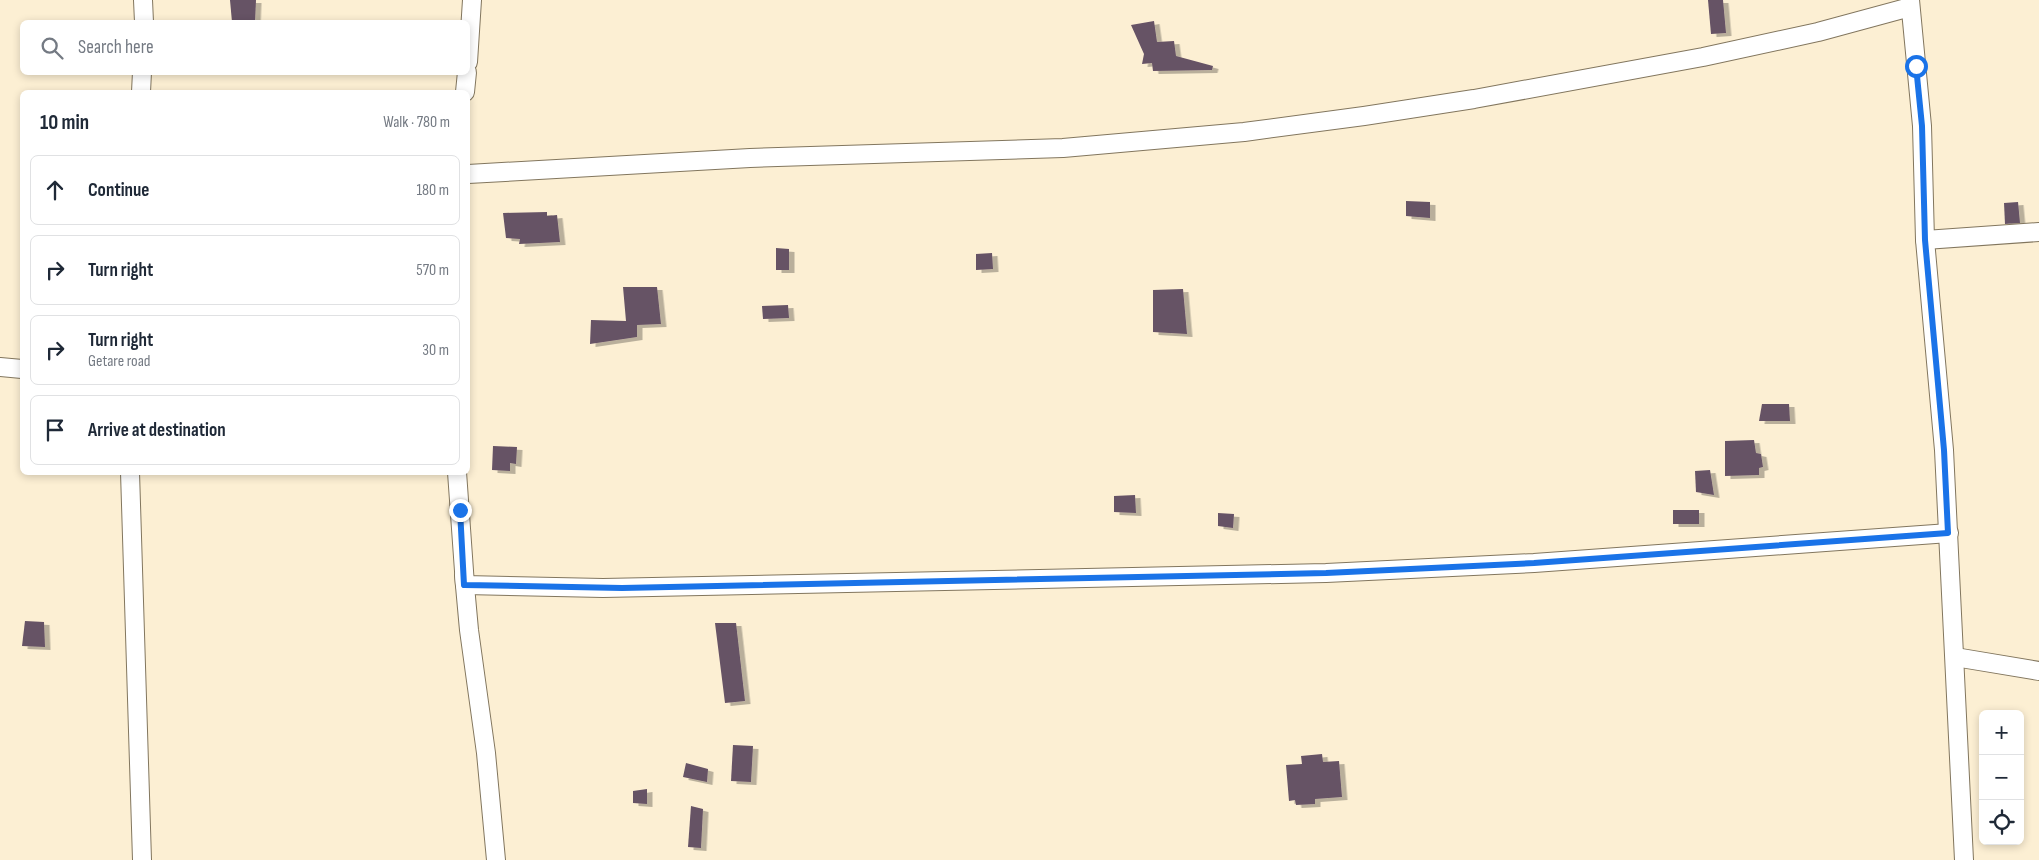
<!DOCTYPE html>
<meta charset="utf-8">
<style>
body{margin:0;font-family:"Sofia Sans Condensed",sans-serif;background:#f6f6f7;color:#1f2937}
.controls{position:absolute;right:15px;bottom:15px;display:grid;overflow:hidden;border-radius:8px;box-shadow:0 2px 8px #0003}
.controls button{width:45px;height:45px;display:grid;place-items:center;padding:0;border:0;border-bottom:1px solid #e0e1e3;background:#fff;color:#1f2937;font:25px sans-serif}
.stop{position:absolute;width:15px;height:15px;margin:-11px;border:4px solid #1a73e8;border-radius:50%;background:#fff}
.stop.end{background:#1a73e8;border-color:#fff;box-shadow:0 1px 5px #0008}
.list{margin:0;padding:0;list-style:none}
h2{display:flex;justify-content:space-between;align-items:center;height:65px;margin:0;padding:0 20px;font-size:21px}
h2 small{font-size:16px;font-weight:400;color:#747a83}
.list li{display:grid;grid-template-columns:32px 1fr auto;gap:15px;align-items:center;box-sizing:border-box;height:70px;margin:0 10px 10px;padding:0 10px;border:1px solid #e0e1e3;border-radius:8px}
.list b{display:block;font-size:19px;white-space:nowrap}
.list p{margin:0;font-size:16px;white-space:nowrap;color:#747a83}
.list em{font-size:16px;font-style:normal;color:#747a83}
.icon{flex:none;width:28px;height:28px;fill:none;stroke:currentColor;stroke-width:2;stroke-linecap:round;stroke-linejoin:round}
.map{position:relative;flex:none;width:2039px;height:860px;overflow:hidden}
.search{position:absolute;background:#fff;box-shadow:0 2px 8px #0003;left:20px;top:20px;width:450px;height:55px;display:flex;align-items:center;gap:12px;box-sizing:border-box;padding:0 18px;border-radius:8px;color:#747a83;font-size:19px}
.panel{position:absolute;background:#fff;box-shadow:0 2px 8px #0003;left:20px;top:90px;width:450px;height:385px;border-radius:8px}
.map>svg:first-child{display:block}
.building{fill:#665265;filter:url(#shadow)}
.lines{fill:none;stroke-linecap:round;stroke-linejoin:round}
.minor-casing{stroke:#82765e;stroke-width:20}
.minor{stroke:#fff;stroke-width:18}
.route{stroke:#1a73e8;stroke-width:6}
</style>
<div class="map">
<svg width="2039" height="860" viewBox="0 0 2039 860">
<defs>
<filter id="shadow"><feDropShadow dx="5.5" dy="3" stdDeviation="0" flood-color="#0004"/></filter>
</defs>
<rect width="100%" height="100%" fill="#fcefd3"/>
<g class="building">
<path d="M230 0H256L255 22H232Z"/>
<path d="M1708 0H1723L1726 33 1711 34Z"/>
<path d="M1154 21 1157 42 1174 41 1176 56 1213 66 1212 70 1153 71 1152 63 1142 64 1144 54 1131 25Z"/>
<path d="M1406 201 1430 202V218L1406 216Z"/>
<path d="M2018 202 2020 223 2005 224 2004 203Z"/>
<path d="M547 212V216L557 215 560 242 519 244 520 239 506 238 503 213Z"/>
<path d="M776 248 789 249V270H776Z"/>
<path d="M992 253 993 269 976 270V254Z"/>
<path d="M623 287H657L661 324 637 325V337L590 344 591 320 626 321Z"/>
<path d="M1183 289 1187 334 1153 332V290Z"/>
<path d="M788 305 789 318 763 319 762 306Z"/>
<path d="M1762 404H1789L1790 421H1759Z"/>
<path d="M1754 440 1756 453 1761 454 1763 467 1759 468V475L1725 476V441Z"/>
<path d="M493 446 517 447 516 464 510 463V471L492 470Z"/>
<path d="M1710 470 1714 495 1696 492 1695 471Z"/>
<path d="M1135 495 1136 513 1114 512V496Z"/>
<rect x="1673" y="510" width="26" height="14"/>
<path d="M1218 513 1234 514 1233 528 1218 526Z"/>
<path d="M25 621 44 622 45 647 22 646Z"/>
<path d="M715 623H736L745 701 725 703Z"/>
<path d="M733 745 753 746 751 782 731 781Z"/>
<path d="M1322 754 1323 762 1339 761 1342 797 1315 799V804L1296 805 1295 800 1289 801 1286 765 1302 764 1301 756Z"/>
<path d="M686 763 708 769 707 782 683 777Z"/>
<path d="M647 789V804L633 803V791Z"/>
<path d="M691 806 703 809 701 848 688 847Z"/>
</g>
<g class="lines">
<defs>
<g id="minor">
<path d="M143 0 144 22"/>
<path d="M1910 0 1922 126 1925 240 1944 450 1964 860"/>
<path d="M468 62 472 0"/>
<path d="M141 92 142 72"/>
<path d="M465 92 467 72"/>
<path d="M468 174 750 158 1063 148 1244 132 1364 116 1474 99 1703 57 1818 32 1910 7"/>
<path d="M1925 240 2039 232"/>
<path d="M0 367 22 369"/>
<path d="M130 472 142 860"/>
<path d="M457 472 465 585 603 588 1326 573 1534 563 1949 533"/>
<path d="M464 575 469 630 486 753 496 860"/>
<path d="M1955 657 2039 671"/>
</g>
</defs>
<use href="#minor" class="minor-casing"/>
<use href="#minor" class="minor"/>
</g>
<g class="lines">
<path class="route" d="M460 510 464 585 622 588 1326 573 1534 563 1948 533 1944 450 1925 240 1922 126 1916 66"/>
</g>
</svg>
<div class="controls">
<button>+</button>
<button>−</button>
<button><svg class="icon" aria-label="locate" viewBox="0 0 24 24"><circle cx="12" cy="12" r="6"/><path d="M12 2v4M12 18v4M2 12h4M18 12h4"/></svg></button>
</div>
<div class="stop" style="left:1916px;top:66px"></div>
<div class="stop end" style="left:460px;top:510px"></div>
<div class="search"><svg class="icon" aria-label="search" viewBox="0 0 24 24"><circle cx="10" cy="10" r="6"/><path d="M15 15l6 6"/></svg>Search here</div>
<section class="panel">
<h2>10 min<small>Walk · 780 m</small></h2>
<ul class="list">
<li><svg class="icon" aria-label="ahead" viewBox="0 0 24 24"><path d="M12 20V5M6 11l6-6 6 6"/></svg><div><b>Continue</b></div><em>180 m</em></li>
<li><svg class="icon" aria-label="right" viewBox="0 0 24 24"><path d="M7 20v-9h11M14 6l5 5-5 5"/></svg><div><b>Turn right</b></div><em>570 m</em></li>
<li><svg class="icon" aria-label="right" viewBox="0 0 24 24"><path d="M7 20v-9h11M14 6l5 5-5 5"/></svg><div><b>Turn right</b><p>Getare road</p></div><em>30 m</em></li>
<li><svg class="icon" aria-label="arrive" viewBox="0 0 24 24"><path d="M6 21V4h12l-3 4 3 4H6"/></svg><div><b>Arrive at destination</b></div></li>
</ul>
</section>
</div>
